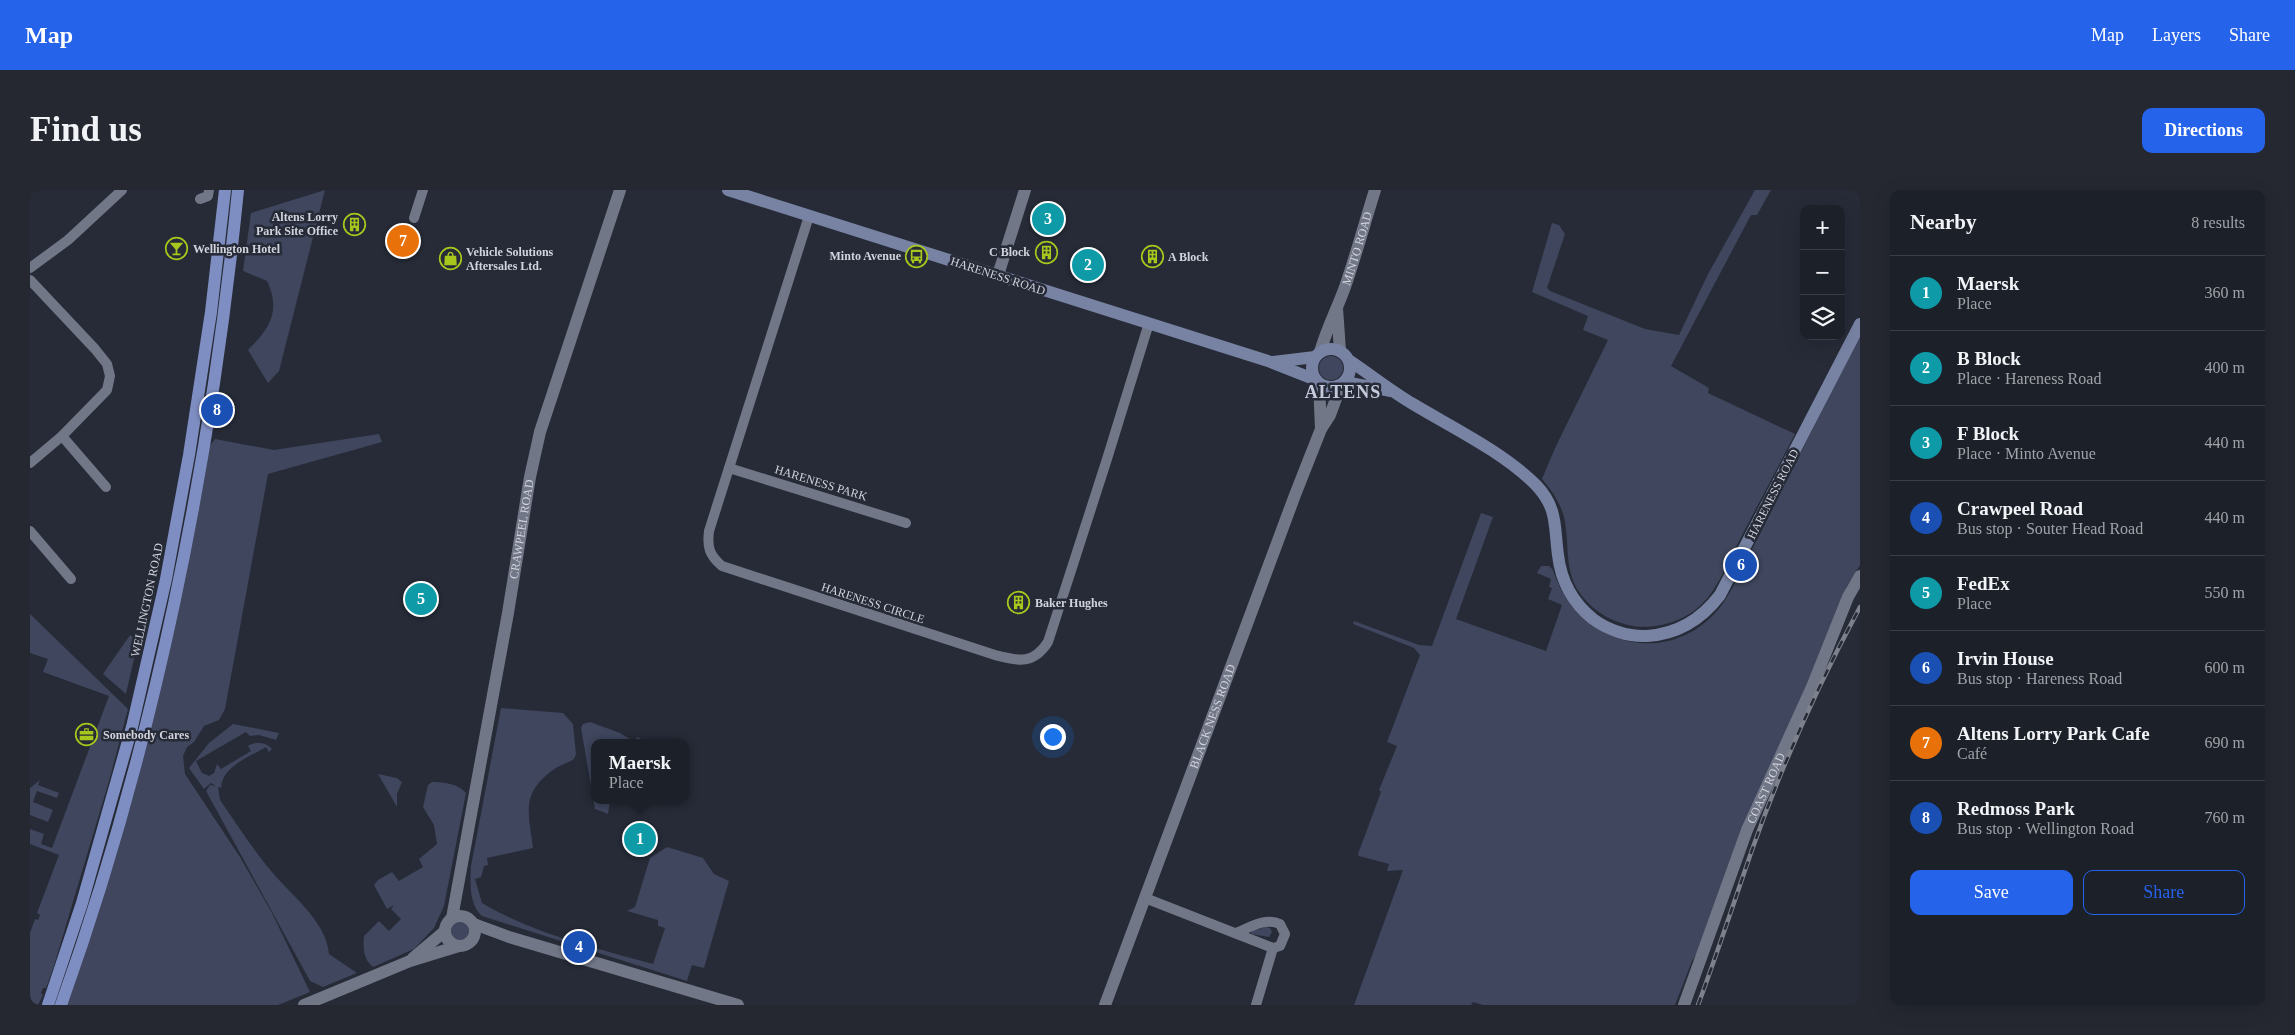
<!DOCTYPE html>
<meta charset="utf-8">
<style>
body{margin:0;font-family:Georgia,serif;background:#252831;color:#f1f3f6}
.controls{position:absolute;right:15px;top:15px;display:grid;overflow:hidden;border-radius:10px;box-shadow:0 5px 20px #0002}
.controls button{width:45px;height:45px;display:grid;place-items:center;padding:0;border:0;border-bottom:1px solid #3a3e46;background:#1c2029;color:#f1f3f6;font:25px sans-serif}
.you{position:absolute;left:1022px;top:546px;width:18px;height:18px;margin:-12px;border:4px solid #fff;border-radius:50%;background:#1a73e8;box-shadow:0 0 0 8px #1a73e833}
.badge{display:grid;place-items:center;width:32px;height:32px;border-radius:50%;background:#2563eb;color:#fff;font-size:16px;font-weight:700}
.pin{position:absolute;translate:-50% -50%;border:2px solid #fff;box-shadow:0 1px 5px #0006}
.popup{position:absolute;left:561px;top:549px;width:98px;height:65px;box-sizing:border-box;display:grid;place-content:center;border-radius:10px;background:#1c2029;filter:drop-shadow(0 1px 4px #0005);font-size:16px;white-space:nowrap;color:#a0a3a8}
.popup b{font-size:19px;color:#f1f3f6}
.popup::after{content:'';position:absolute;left:50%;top:100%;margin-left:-10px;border:10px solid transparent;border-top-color:#1c2029}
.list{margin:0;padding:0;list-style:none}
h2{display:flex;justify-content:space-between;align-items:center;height:65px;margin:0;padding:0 20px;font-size:21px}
h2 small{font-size:16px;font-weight:400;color:#a0a3a8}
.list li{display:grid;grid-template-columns:32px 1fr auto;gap:15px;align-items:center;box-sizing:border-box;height:75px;padding:0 20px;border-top:1px solid #3a3e46}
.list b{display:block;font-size:19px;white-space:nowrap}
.list p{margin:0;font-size:16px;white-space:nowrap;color:#a0a3a8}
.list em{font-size:16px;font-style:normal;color:#a0a3a8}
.actions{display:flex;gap:10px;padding:15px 20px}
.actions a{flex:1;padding:11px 0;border:1px solid #2563eb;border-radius:10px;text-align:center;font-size:18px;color:#2563eb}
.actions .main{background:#2563eb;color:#fff}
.icon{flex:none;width:28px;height:28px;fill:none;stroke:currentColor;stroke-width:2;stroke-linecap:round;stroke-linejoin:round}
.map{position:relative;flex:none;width:1830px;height:815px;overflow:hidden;border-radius:10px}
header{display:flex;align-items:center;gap:30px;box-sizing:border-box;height:70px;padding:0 25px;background:#2563eb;color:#fff}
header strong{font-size:24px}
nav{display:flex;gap:28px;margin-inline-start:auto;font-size:18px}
.intro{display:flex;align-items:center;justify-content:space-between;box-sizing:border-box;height:120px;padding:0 30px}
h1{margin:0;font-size:35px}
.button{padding:12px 22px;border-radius:10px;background:#2563eb;color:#fff;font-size:18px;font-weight:700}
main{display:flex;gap:30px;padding:0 30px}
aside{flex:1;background:#1c2029;border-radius:10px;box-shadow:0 5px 20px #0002}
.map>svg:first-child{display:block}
.green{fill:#3f465d}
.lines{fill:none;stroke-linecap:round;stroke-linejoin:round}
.minor{stroke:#727787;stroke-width:10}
.tertiary{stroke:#727787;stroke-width:12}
.secondary{stroke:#7883a4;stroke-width:12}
.primary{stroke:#7f8ec2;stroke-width:12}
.rail-casing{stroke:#7d818c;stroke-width:4.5}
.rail{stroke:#262b37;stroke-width:2.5;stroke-dasharray:8;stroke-linecap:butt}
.labels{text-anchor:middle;stroke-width:5;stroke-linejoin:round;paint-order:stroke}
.poi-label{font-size:12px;font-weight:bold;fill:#d1d4dd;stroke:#262b37;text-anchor:start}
.street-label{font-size:12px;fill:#d1d4dd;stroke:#262b37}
.district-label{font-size:18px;font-weight:bold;letter-spacing:1px;fill:#c4cadb;stroke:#262b37}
</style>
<header>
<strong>Map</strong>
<nav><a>Map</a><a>Layers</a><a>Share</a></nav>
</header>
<div class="intro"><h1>Find us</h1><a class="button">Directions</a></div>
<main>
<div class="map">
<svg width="1830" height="815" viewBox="0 0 1830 815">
<rect width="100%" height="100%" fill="#262b37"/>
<g class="green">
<path d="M295 0 249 181 238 193 218 160C240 138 251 121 237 91L213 81 221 23Z"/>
<path d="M1725 0H1741L1727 25H1721L1641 176 1679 198 1678 203 1765 244C1746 281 1726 318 1707 355 1697 374 1688 398 1672 414 1654 432 1623 441 1598 435 1577 430 1559 418 1547 399 1535 377 1539 355 1535 332 1532 315 1523 302 1512 289L1526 256 1578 150 1553 140 1558 126 1502 102 1522 33 1529 35 1535 44 1517 98 1520 101 1615 139 1649 145 1678 84Z"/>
<path d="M1830 145V375L1817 396 1672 756 1662 771 1645 815H1453L1443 812 1441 815H1324L1373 680 1357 681 1359 674 1329 666 1328 664 1351 602 1349 600 1367 556 1357 552 1390 465 1384 458 1323 434 1324 431 1389 455 1402 456 1451 323 1463 327 1426 429 1516 461 1532 415 1518 409 1522 398 1519 397 1521 389 1507 383 1511 376H1519L1523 380C1545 451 1632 481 1686 422 1693 415 1698 405 1703 397Z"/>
<circle cx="1301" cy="178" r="12"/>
<path d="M349 244 352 252 238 284 195 519 189 530 174 536 164 552 157 557 153 566 155 584 210 667 242 723 280 802 248 815H31L68 704 180 256 185 249 244 260Z"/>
<path d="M0 424 98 519 79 591 23 779 16 798H13L11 803 13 805 8 815H0V743L5 729 8 730 10 725 7 723 29 665 0 654V639L14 644 11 654 22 658 79 506 13 482 18 469 0 463Z"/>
<path d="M100 445 108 451 96 504 73 484Z"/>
<path d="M471 518 533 523 543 534 546 564 544 569C538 573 530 575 523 580 490 604 499 623 503 658L457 668 458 675 454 676 451 687 445 689 452 713C504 744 565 758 623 774L635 738 628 736V730L597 721 605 717 620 668 637 657 673 668 684 684 699 691 674 778 662 775 657 791 452 726C439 715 440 692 441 676Z"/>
<path d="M560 532 590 543 603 551 608 547 618 553H565V610H580L578 624 565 619 551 538 553 534Z"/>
<path d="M203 534 249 543 246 550 229 545 220 546 216 542 166 571 172 583 179 586 184 583 187 574 191 579 221 561 218 556C225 551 237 552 242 559L239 562 236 557C220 567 192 576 191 598L188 597 190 610C207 634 223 660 242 682 261 705 297 732 299 764L327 783 293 797 280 791 176 601 180 595 186 596 181 593 174 599 159 578 179 553Z"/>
<path d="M348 584 367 588 372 592 367 604V617Z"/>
<path d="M10 590 8 595 29 603 27 608 7 601 3 612 23 620 18 632 0 625V598Z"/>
<path d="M402 592C414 592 429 594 436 603L414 716 404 738 384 759 343 777C333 769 333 758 334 746L349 731 359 741 371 729 361 719 364 715 357 719 344 695 348 690 362 682 369 691 393 677 389 669 407 654 404 635 393 617 398 595Z"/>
<circle cx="430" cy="741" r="9"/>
<path d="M1236 737 1240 738 1242 742 1239 747 1221 744 1222 741Z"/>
</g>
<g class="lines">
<g class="minor">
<path d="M170 9 178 6 179 0"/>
<path d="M779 26 679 341C677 357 679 365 692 376L965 465C989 471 1003 475 1018 452L1077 269 1119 133"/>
<path d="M384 28 393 0"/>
<path d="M0 78 38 50 92 0"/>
<path d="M0 90 65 159 77 174 80 186 77 200 32 246 0 273"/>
<path d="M32 246 76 297"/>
<path d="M699 278 876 333"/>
<path d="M0 341 41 389"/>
<path d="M1115 708 1243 758 1250 756 1255 744 1250 734C1235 727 1219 738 1206 743"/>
<path d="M1226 815 1243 758"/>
</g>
<g class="tertiary">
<path d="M968 85 995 0"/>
<path d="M1307 118 1310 161"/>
<path id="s1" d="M1290 162C1297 138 1307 119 1315 97 1326 65 1335 32 1345 0"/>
<path d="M1289 193 1291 239"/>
<circle cx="430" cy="741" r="15"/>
<path id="s2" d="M422 728 478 423 500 287 510 242 590 0"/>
<path d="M444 734 479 747 708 815"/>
<path d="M383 768 415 741"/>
<path d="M274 815 380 771 429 756"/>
<path id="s3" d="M1075 815 1265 305 1291 239 1300 225 1311 195"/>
<path id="s4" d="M1654 815 1717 640 1782 497 1818 407 1830 386"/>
</g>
<g class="secondary">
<path d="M698 0 1238 171 1286 190"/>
<circle cx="1301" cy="178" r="19"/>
<path d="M1320 171C1341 185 1361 201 1383 214 1423 238 1473 262 1506 295 1528 318 1524 336 1528 365 1531 391 1543 413 1563 429 1578 440 1598 447 1617 446 1648 444 1671 430 1690 405L1830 134"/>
<path d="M1243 172 1285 167"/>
<path d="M1315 192 1361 201"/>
</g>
<g class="primary">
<path d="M18 815 52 713 102 537 136 389 159 265 181 122 195 0"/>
<path d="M31 815C124 556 181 273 208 0"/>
</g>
<defs>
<path id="rail" d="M1668 815C1687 764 1704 712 1722 660 1751 577 1788 495 1830 417"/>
</defs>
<use href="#rail" class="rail-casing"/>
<use href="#rail" class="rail"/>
</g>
<defs>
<symbol id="building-ring" viewBox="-11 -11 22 22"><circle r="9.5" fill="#262b37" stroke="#a8c71d" stroke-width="1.5"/><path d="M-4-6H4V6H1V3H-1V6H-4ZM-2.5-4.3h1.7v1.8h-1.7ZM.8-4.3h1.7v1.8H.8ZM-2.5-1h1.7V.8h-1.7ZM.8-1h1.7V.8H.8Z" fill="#a8c71d"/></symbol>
<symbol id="bar-ring" viewBox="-11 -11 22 22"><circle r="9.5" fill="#262b37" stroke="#a8c71d" stroke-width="1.5"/><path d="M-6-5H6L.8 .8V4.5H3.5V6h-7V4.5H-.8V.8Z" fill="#a8c71d"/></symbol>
<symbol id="bus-ring" viewBox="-11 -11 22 22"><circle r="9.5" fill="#262b37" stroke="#a8c71d" stroke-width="1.5"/><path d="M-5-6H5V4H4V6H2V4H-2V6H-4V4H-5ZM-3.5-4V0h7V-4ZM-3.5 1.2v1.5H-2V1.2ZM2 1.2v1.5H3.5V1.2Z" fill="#a8c71d"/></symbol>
<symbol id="shop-ring" viewBox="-11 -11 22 22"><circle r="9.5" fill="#262b37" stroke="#a8c71d" stroke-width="1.5"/><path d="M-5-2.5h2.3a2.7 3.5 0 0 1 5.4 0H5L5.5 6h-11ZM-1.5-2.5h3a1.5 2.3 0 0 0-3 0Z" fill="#a8c71d"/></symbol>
<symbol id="office-ring" viewBox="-11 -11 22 22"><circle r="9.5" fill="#262b37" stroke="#a8c71d" stroke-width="1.5"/><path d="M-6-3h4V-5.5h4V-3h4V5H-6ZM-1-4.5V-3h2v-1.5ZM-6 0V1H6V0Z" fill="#a8c71d"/></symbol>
</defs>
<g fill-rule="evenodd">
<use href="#building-ring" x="312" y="22" width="25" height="25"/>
<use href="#bar-ring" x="134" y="46" width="25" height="25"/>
<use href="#building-ring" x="1004" y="50" width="25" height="25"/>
<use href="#bus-ring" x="874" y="54" width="25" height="25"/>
<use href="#building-ring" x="1110" y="54" width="25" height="25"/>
<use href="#shop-ring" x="408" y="56" width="25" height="25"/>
<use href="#building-ring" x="976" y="400" width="25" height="25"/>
<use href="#office-ring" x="44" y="532" width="25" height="25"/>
</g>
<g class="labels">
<g class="poi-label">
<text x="308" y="31" text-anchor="end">Altens Lorry<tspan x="308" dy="14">Park Site Office</tspan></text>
<text x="163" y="63">Wellington Hotel</text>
<text x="436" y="66">Vehicle Solutions<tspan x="436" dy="14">Aftersales Ltd.</tspan></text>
<text x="1000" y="66" text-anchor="end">C Block</text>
<text x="871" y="70" text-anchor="end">Minto Avenue</text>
<text x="1138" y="71">A Block</text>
<text x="1005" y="417">Baker Hughes</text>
<text x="73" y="549">Somebody Cares</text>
</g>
<g class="street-label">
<text dy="4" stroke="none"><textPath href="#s1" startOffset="110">MINTO ROAD</textPath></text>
<text transform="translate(968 86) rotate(18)" y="4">HARENESS ROAD</text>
<text transform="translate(791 293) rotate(17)" y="4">HARENESS PARK</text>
<text transform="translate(1743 304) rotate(-63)" y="4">HARENESS ROAD</text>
<text dy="4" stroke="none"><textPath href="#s2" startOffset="395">CRAWPEEL ROAD</textPath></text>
<text transform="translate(117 410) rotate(-78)" y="4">WELLINGTON ROAD</text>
<text transform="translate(843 413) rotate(18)" y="4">HARENESS CIRCLE</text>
<text dy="4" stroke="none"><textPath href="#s3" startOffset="308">BLACK NESS ROAD</textPath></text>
<text dy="4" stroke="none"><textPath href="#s4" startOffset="232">COAST ROAD</textPath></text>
</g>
<g class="district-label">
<text x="1313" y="208">ALTENS</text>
</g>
</g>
</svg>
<div class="controls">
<button>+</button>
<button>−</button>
<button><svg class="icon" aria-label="layers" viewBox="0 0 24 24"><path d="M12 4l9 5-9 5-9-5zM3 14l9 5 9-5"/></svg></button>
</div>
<div class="you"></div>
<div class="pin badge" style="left:610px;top:649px;background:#0f9aa8">1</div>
<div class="popup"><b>Maersk</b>Place</div>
<div class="pin badge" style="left:1058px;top:75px;background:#0f9aa8">2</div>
<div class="pin badge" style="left:1018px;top:29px;background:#0f9aa8">3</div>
<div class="pin badge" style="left:549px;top:757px;background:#1a4fb4">4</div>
<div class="pin badge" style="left:391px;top:409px;background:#0f9aa8">5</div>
<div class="pin badge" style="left:1711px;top:375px;background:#1a4fb4">6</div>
<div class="pin badge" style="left:373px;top:51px;background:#e8710a">7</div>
<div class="pin badge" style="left:187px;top:220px;background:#1a4fb4">8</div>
</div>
<aside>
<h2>Nearby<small>8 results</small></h2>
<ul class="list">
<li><span class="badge" style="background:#0f9aa8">1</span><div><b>Maersk</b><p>Place</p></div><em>360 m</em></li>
<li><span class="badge" style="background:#0f9aa8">2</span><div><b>B Block</b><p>Place · Hareness Road</p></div><em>400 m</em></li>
<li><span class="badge" style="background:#0f9aa8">3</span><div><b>F Block</b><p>Place · Minto Avenue</p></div><em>440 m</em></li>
<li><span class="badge" style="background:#1a4fb4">4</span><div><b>Crawpeel Road</b><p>Bus stop · Souter Head Road</p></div><em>440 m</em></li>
<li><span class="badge" style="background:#0f9aa8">5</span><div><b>FedEx</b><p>Place</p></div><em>550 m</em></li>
<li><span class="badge" style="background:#1a4fb4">6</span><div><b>Irvin House</b><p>Bus stop · Hareness Road</p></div><em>600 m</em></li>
<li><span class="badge" style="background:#e8710a">7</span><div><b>Altens Lorry Park Cafe</b><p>Café</p></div><em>690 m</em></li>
<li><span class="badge" style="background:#1a4fb4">8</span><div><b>Redmoss Park</b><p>Bus stop · Wellington Road</p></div><em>760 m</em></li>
</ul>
<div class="actions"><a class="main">Save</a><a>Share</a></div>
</aside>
</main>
